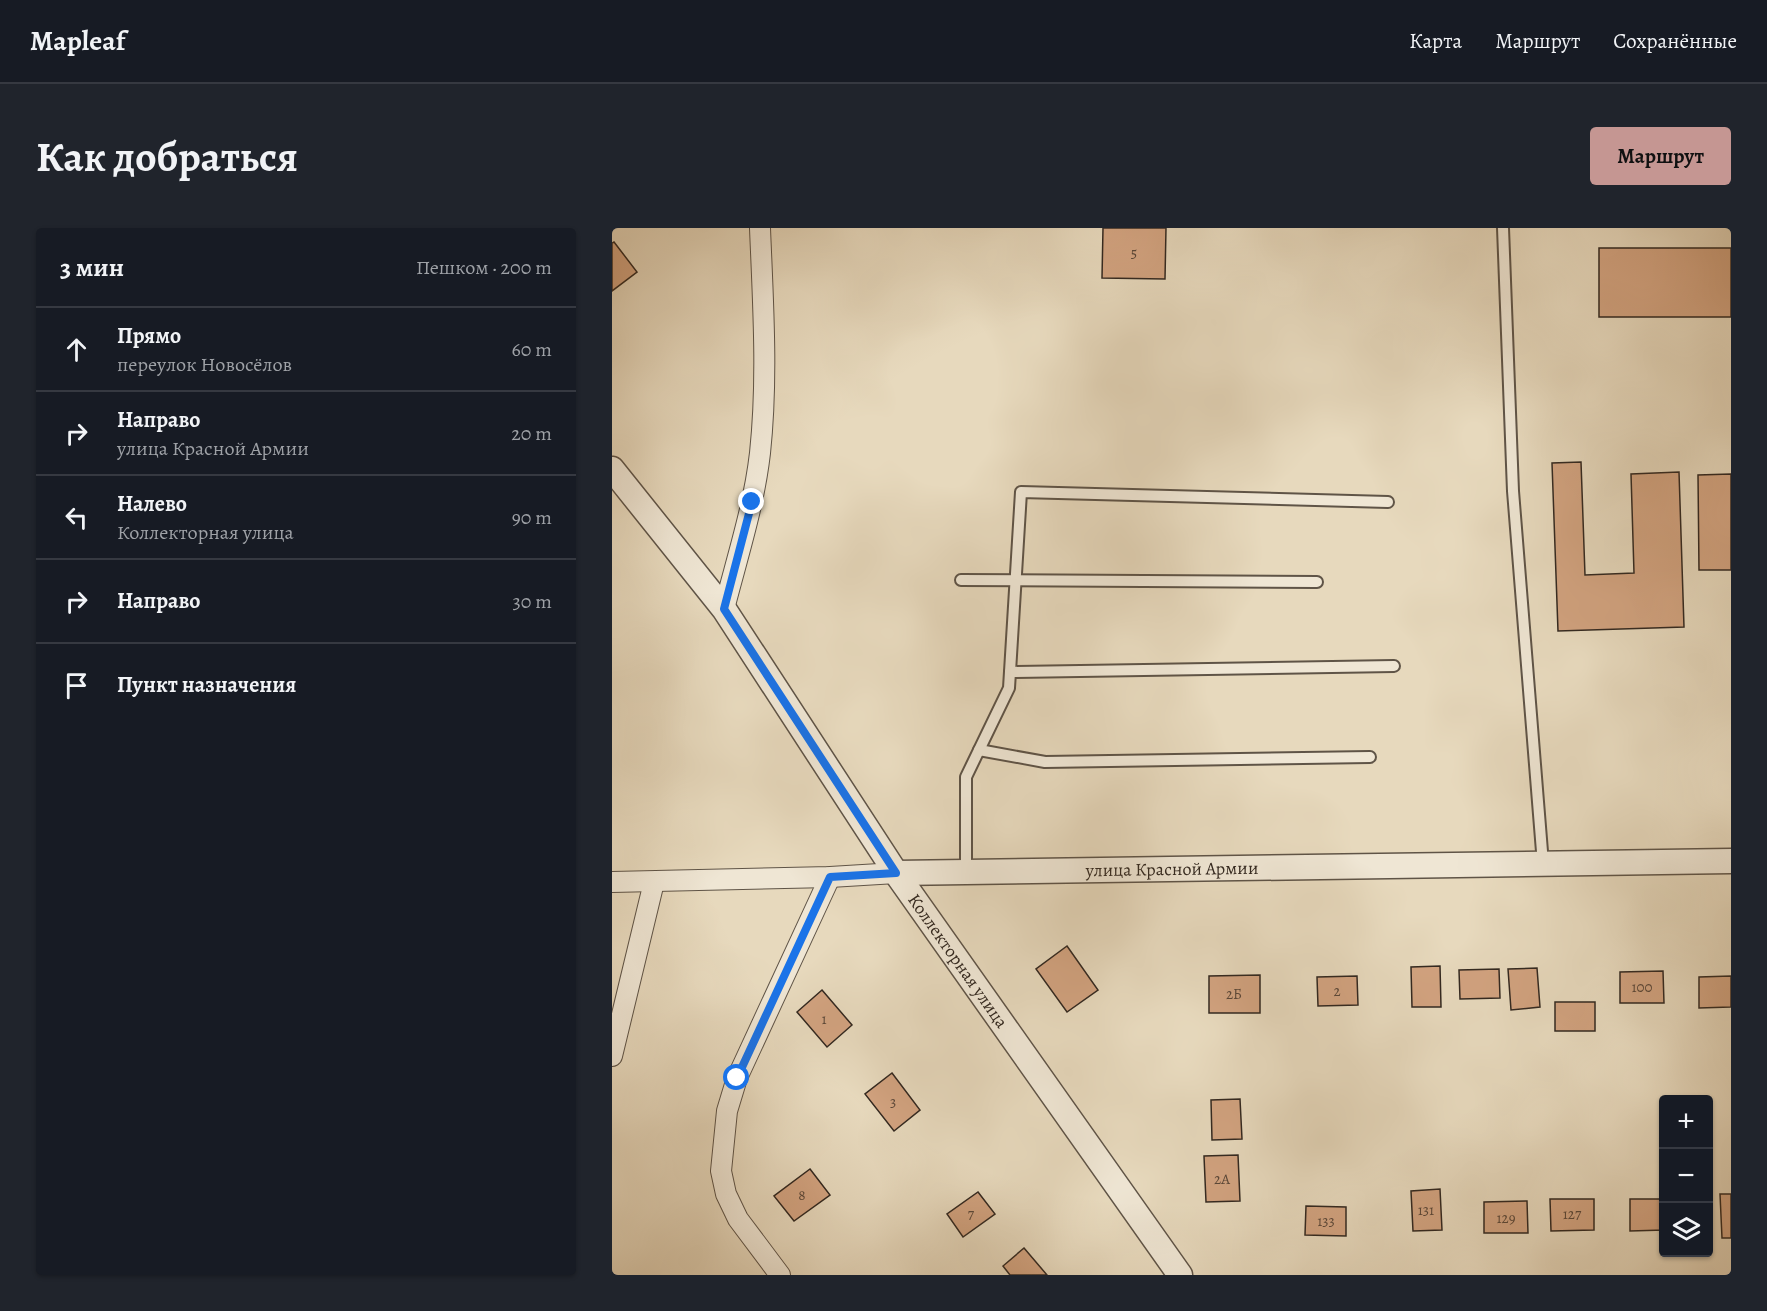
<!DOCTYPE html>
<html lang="ru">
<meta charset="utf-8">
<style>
body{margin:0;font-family:Alegreya,serif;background:#20242c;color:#f1f3f6}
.controls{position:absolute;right:18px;bottom:18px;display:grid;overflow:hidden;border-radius:6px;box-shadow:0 2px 4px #0004}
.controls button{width:54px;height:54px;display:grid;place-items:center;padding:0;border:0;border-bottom:2px solid #363941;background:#171b24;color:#f1f3f6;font:30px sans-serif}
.stop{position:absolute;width:18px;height:18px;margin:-14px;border:4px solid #1a73e8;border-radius:50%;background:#fff}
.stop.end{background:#1a73e8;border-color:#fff;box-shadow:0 2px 6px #0008}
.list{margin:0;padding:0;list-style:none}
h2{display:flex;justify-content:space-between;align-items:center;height:78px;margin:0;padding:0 24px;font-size:26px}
h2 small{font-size:20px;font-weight:400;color:#9ea1a6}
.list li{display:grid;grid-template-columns:39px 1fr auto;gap:18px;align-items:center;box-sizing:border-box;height:84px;padding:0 24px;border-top:2px solid #363941}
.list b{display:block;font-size:22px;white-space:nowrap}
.list p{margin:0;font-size:20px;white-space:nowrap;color:#9ea1a6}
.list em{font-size:20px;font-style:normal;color:#9ea1a6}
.icon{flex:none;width:33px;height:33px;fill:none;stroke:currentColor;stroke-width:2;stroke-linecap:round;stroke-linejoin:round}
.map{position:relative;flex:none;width:1119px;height:1047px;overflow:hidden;border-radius:6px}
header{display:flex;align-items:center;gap:36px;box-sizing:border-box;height:84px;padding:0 30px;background:#171b24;border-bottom:2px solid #363941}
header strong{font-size:28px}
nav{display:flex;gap:33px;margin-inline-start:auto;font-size:21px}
.intro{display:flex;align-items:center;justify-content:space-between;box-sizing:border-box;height:144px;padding:0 36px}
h1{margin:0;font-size:42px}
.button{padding:15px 27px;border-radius:6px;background:#c59692;color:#111;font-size:21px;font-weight:700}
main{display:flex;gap:36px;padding:0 36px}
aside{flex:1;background:#171b24;border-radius:6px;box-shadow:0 2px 4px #0004}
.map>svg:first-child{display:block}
.building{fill:#d2a380;stroke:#322820;stroke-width:1.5}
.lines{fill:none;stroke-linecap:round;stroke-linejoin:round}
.service-casing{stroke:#5f5447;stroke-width:14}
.minor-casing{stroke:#5f5447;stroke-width:22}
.tertiary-casing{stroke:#5f5447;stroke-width:27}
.service{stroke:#efe6d4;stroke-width:10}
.minor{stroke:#efe6d4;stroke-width:20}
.tertiary{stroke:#efe6d4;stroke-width:24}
.route{stroke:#1a73e8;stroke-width:8}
.labels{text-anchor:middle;stroke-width:4.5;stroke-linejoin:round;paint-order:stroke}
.number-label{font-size:15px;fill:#5a4738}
.street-label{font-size:18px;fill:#322820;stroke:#efe6d4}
</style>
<header>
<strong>Mapleaf</strong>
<nav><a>Карта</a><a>Маршрут</a><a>Сохранённые</a></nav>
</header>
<div class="intro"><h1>Как добраться</h1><a class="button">Маршрут</a></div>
<main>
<aside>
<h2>3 мин<small>Пешком · 200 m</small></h2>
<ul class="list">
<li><svg class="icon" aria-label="ahead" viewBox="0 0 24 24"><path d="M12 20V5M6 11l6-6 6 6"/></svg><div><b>Прямо</b><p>переулок Новосёлов</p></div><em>60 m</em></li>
<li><svg class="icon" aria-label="right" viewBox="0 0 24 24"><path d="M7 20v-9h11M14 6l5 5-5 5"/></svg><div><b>Направо</b><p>улица Красной Армии</p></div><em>20 m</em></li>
<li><svg class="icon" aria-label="left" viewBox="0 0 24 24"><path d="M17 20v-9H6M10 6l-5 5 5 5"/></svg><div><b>Налево</b><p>Коллекторная улица</p></div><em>90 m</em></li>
<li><svg class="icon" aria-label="right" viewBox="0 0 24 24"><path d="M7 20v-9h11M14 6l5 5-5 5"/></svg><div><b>Направо</b></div><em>30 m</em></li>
<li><svg class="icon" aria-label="arrive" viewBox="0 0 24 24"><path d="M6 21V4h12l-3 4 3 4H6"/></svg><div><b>Пункт назначения</b></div></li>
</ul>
</aside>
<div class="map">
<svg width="1119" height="1047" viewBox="0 0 1119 1047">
<rect width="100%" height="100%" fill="#e7d9bd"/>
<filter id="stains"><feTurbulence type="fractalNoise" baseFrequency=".00333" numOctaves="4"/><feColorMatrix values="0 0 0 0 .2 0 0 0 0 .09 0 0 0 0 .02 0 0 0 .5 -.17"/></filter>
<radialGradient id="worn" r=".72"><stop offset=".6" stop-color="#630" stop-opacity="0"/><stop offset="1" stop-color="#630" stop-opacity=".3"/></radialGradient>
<g class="building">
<path d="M491 0H554L553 51 490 50Z"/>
<path d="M2 14 25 44 0 63V15Z"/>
<rect x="987" y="20" width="132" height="69"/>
<path d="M969 234 973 347 1022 345 1019 246 1067 244 1072 399 946 403 940 235Z"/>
<path d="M1119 246V342H1087L1086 247Z"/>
<path d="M455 718 486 762 455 784 424 741Z"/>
<path d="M828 738 829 779H800L799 739Z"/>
<path d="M925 740 928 779 899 782 896 741Z"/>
<path d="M887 741 888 770 848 771 847 742Z"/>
<path d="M1051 743 1052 775H1008V744Z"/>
<path d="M648 747V785H597V748Z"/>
<path d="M745 748 746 777 706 778 705 749Z"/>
<path d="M1119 748V779L1087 780V749Z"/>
<path d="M210 762 240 797 215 819 185 784Z"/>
<rect x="943" y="774" width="40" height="29"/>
<path d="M280 845 308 882 282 903 253 866Z"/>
<path d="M628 871 630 911 600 912 599 872Z"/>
<path d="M626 927 628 973 594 974 592 928Z"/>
<path d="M198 941 218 967 182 993 162 968Z"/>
<path d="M828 961 830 1002 801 1003 799 963Z"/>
<path d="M366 964 383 986 351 1009 335 986Z"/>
<path d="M1108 966H1119V1010H1110Z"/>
<path d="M938 971H982V1002L939 1003Z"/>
<path d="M1018 971H1052V1002L1018 1003Z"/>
<path d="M915 973 916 1005H872V974Z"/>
<path d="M694 978 734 979V1008L693 1007Z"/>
<path d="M412 1020 435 1047H398L391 1038Z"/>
</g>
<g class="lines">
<defs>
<g id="service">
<path d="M891 0 901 263 931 636"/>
<path d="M349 352 705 354"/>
<path d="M398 444 782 438"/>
<path d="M367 522 433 534 758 529"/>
<path d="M354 644V549L397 460 409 264 776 274"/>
</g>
<g id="minor">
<path d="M112 381C125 330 142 278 148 225 156 150 151 75 148 0"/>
<path d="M0 654 218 649 284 645"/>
<path d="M0 828 42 654"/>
<path d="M168 1047 126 991 114 966 109 943 115 883 125 850 218 649"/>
</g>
<g id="tertiary">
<path id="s1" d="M0 241 112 381 284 645 568 1047"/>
<path id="s2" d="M284 645 1119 633"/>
</g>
</defs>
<use href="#service" class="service-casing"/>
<use href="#minor" class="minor-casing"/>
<use href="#tertiary" class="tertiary-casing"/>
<use href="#service" class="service"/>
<use href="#minor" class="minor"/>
<use href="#tertiary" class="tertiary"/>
</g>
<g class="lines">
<path class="route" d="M125 850 218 649 284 645 112 381 140 274"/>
</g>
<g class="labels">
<g class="number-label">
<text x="522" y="30">5</text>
<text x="1030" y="764">100</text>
<text x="725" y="768">2</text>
<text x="622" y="771">2Б</text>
<text x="212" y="796">1</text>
<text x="281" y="879">3</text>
<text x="610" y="956">2А</text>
<text x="190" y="972">8</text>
<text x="814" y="987">131</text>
<text x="359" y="991">7</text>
<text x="960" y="991">127</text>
<text x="894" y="995">129</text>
<text x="714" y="998">133</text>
</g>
<g class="street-label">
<text dy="6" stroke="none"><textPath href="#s2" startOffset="276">улица Красной Армии</textPath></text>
<text dy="6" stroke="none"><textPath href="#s1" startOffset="602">Коллекторная улица</textPath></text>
</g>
</g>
<rect width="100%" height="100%" filter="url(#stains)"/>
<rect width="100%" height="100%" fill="url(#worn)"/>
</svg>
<div class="controls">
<button>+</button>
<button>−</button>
<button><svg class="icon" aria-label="layers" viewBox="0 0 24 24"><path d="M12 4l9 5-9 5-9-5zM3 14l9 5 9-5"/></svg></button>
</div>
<div class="stop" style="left:125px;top:850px"></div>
<div class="stop end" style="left:140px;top:274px"></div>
</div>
</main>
